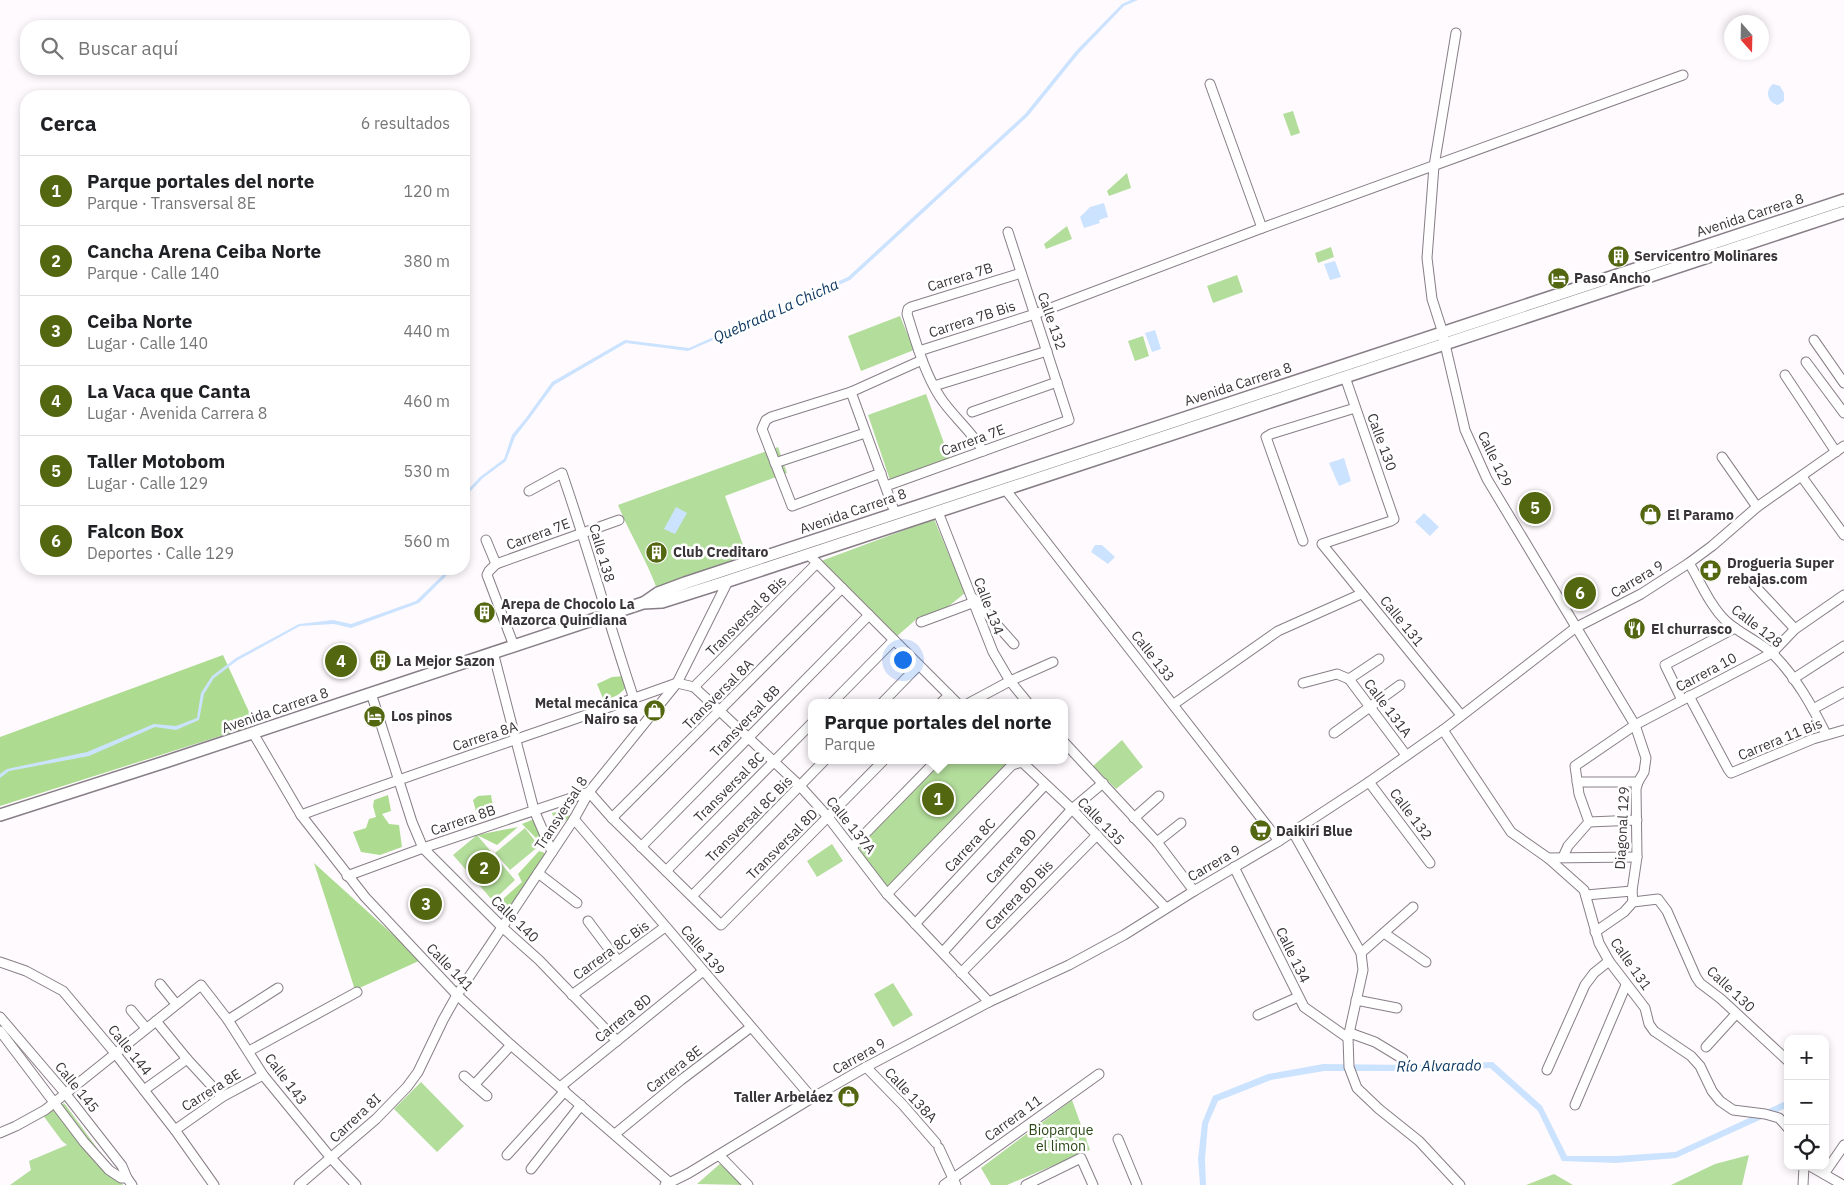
<!DOCTYPE html>
<html lang="es">
<meta charset="utf-8">
<style>
body{margin:0;font-family:"IBM Plex Sans",sans-serif;background:#f6f6f6;color:#202124}
.controls{position:absolute;right:15px;bottom:15px;display:grid;overflow:hidden;border-radius:10px;box-shadow:0 2px 8px #0003}
.controls button{width:45px;height:45px;display:grid;place-items:center;padding:0;border:0;border-bottom:1px solid #e0e0e0;background:#fff;color:#202124;font:25px sans-serif}
.compass{position:absolute;left:1724px;top:15px;width:45px;height:45px;border-radius:50%;background:#fff;box-shadow:0 2px 8px #0003;rotate:160deg}
.you{position:absolute;left:902px;top:659px;width:18px;height:18px;margin:-12px;border:4px solid #fff;border-radius:50%;background:#1a73e8;box-shadow:0 0 0 8px #1a73e833}
.badge{display:grid;place-items:center;width:32px;height:32px;border-radius:50%;background:#536610;color:#fff;font-size:16px;font-weight:700}
.pin{position:absolute;translate:-50% -50%;border:2px solid #fff;box-shadow:0 1px 5px #0006}
.popup{position:absolute;left:808px;top:699px;width:260px;height:65px;box-sizing:border-box;display:grid;place-content:center;border-radius:10px;background:#fff;filter:drop-shadow(0 1px 4px #0005);font-size:16px;white-space:nowrap;color:#757577}
.popup b{font-size:19px;color:#202124}
.popup::after{content:'';position:absolute;left:50%;top:100%;margin-left:-10px;border:10px solid transparent;border-top-color:#fff}
.list{margin:0;padding:0;list-style:none}
h2{display:flex;justify-content:space-between;align-items:center;height:65px;margin:0;padding:0 20px;font-size:21px}
h2 small{font-size:16px;font-weight:400;color:#757577}
.list li{display:grid;grid-template-columns:32px 1fr auto;gap:15px;align-items:center;box-sizing:border-box;height:70px;padding:0 20px;border-top:1px solid #e0e0e0}
.list b{display:block;font-size:19px;white-space:nowrap}
.list p{margin:0;font-size:16px;white-space:nowrap;color:#757577}
.list em{font-size:16px;font-style:normal;color:#757577}
.icon{flex:none;width:28px;height:28px;fill:none;stroke:currentColor;stroke-width:2;stroke-linecap:round;stroke-linejoin:round}
.map{position:relative;flex:none;width:1844px;height:1185px;overflow:hidden}
.search{position:absolute;background:#fff;box-shadow:0 2px 8px #0003;left:20px;top:20px;width:450px;height:55px;display:flex;align-items:center;gap:12px;box-sizing:border-box;padding:0 18px;border-radius:20px;color:#757577;font-size:19px}
.panel{position:absolute;background:#fff;box-shadow:0 2px 8px #0003;left:20px;top:90px;width:450px;height:485px;border-radius:20px}
.map>svg:first-child{display:block}
.green{fill:#b3dd9b}
.forest{fill:#addc91}
.water{fill:#cbe3fe}
.lines{fill:none;stroke-linecap:round;stroke-linejoin:round}
.minor-casing{stroke:#887e87;stroke-width:11}
.major-casing{stroke:#887e87;stroke-width:14}
.minor{stroke:#fff;stroke-width:9}
.major{stroke:#fff;stroke-width:11}
.labels{text-anchor:middle;stroke-width:5;stroke-linejoin:round;paint-order:stroke}
.street-label{font-size:14px;fill:#393438;stroke:#fff}
.poi-label{font-size:14px;font-weight:bold;fill:#393438;stroke:#fff;text-anchor:start}
.park-label{font-size:14px;fill:#2b4916;stroke:#fff}
.water-label{font-size:15px;font-style:italic;fill:#0c3760;stroke:#fff}
</style>
<div class="map">
<svg width="1844" height="1185" viewBox="0 0 1844 1185">
<rect width="100%" height="100%" fill="#fffafe"/>
<g class="green">
<path d="M1293 111 1300 133 1291 136 1283 114Z"/>
<path d="M1127 173 1131 188 1109 196 1107 191Z"/>
<path d="M1067 226 1072 239 1046 249 1044 244Z"/>
<path d="M1331 247 1334 257 1318 263 1315 253Z"/>
<path d="M1237 275 1243 292 1213 303 1207 286Z"/>
<path d="M900 316 914 350 861 371 848 336Z"/>
<path d="M1143 336 1149 356 1135 361 1128 341Z"/>
<path d="M926 394 951 462 891 483 868 415Z"/>
<path d="M778 447 787 473 725 496 749 561 658 592C648 562 630 535 618 505Z"/>
<path d="M934 519 965 593 935 617 920 616 896 637 821 561Z"/>
<path d="M1122 740 1143 767 1116 789 1093 766Z"/>
<path d="M939 760H1014L886 891 863 860 858 843Z"/>
<path d="M525 828 539 846 510 870 495 853Z"/>
<path d="M477 835 515 880 493 901 453 855Z"/>
<path d="M832 844 843 861 817 877 807 861Z"/>
<path d="M893 983 913 1015 893 1027 874 994Z"/>
<path d="M421 1082 464 1126 437 1152 394 1109Z"/>
<path d="M1072 1100 1090 1150 1007 1185H991L981 1168Z"/>
<path d="M64 1103 119 1178 123 1185H10L31 1170 29 1161 67 1145 62 1141 42 1114Z"/>
<path d="M1749 1155 1742 1185H1671L1715 1164Z"/>
<path d="M722 1162 744 1185 697 1184Z"/>
<path d="M1554 1174 1573 1185H1526Z"/>
</g>
<g class="forest">
<path d="M223 655 255 725 0 806V737Z"/>
<path d="M625 676 628 685C621 694 615 697 604 701L597 684 612 677Z"/>
<path d="M388 795 391 811 382 814 389 824 399 825 402 847 380 855 361 852 353 832 366 828 369 819 376 817 373 806 374 800Z"/>
<path d="M491 795 494 812 478 819 473 800 478 796Z"/>
<path d="M569 809V818L557 827 552 813Z"/>
<path d="M534 819 548 850 522 824Z"/>
<path d="M518 827 497 845 477 835Z"/>
<path d="M539 851 545 853 527 885 503 913 494 907 522 882 518 874Z"/>
<path d="M314 863 421 960 355 990Z"/>
</g>
<g class="water">
<path d="M1131 0H1138L1124 6 1079 53 1028 116 850 280 688 351 626 343 554 385 529 419 515 437 506 461 483 478 464 498V494L480 477 504 459 512 435 526 418 552 382 625 340 689 348 848 277 1025 114 1076 51 1122 4Z"/>
<path d="M1773 84 1780 86 1784 93V101L1778 105C1768 103 1764 91 1773 84Z"/>
<path d="M1104 203 1108 217 1099 220 1100 223 1084 228 1080 217 1090 207Z"/>
<path d="M1335 261 1341 277 1330 280 1324 264Z"/>
<path d="M1155 330 1161 349 1152 352 1145 333Z"/>
<path d="M1344 458 1351 481 1339 486 1329 463Z"/>
<path d="M676 507 687 513 675 534 664 529Z"/>
<path d="M1424 513 1439 527 1430 536 1415 522Z"/>
<path d="M1095 545H1102L1115 557 1108 564 1091 552Z"/>
<path d="M449 569H453L419 603 351 628 334 624 300 626 238 660 214 678 204 694 199 720 176 730 155 727 89 756 9 771 0 778V774L7 769 87 752 154 724 176 726 197 718 201 693 212 676 236 658 299 624 333 620 351 624 416 601Z"/>
<path d="M1493 1062 1542 1106 1567 1156H1617L1675 1152 1788 1100V1107L1676 1158 1616 1163 1562 1161 1538 1111 1490 1068 1413 1071H1324L1271 1080 1218 1101 1208 1124 1205 1159 1206 1185H1200L1198 1159 1202 1123 1213 1096 1268 1074 1323 1064 1414 1065Z"/>
</g>
<g class="lines">
<defs>
<g id="minor">
<path d="M1456 33 1434 166 1427 258 1432 299 1441 327 1465 430 1487 479 1635 725 1646 758 1644 772 1638 782 1636 789 1637 857 1632 891 1633 902"/>
<path d="M1210 84 1262 228"/>
<path d="M1814 340 1844 383"/>
<path d="M919 351 1035 314 1262 228 1683 75"/>
<path d="M1806 362 1844 413"/>
<path d="M1785 375 1836 452"/>
<path d="M1345 377 1394 519 1391 521 1322 544 1461 715"/>
<path d="M934 386 1047 351"/>
<path d="M851 392 895 513"/>
<path d="M972 412 1057 382"/>
<path d="M983 451C971 430 953 417 940 397 924 372 916 342 907 314L908 309 911 307 1021 273"/>
<path d="M1722 457 1757 507"/>
<path d="M775 463 865 433"/>
<path d="M881 473 792 506 762 429 766 420 771 417 851 392 922 360"/>
<path d="M1802 477 1844 535"/>
<path d="M886 486 1069 420 1008 232"/>
<path d="M1005 489 1279 841"/>
<path d="M529 491 562 473C588 548 609 624 634 699"/>
<path d="M938 512 993 652 1010 681 1028 703"/>
<path d="M486 540 496 564 489 571 487 575 514 646"/>
<path d="M1303 541 1266 437 1271 434 1355 408"/>
<path d="M808 554 957 703"/>
<path d="M1689 563C1700 581 1710 606 1726 621 1740 634 1759 641 1773 654 1796 677 1812 706 1826 734"/>
<path d="M496 564 619 520"/>
<path d="M1754 585 1795 629"/>
<path d="M973 598 1014 644"/>
<path d="M921 622 972 603"/>
<path d="M493 652 534 810 552 852"/>
<path d="M1349 679 1406 755"/>
<path d="M1793 679 1844 646"/>
<path d="M1303 683 1337 674 1349 679 1379 659"/>
<path d="M694 687 817 563"/>
<path d="M371 693 412 822 423 848 502 927 539 960 617 1041"/>
<path d="M1689 696 1728 769 1731 773 1813 739 1844 730"/>
<path d="M1682 700 1665 665 1735 628"/>
<path d="M832 703 894 640"/>
<path d="M882 703 919 665"/>
<path d="M941 703 949 695"/>
<path d="M969 703 1010 681 1053 662"/>
<path d="M1174 704 1278 631 1361 594"/>
<path d="M1813 709 1844 692"/>
<path d="M1443 730 1511 832 1548 858 1584 890 1599 943 1609 961 1645 1008 1649 1024 1654 1031 1691 1056 1700 1066 1712 1091 1720 1101 1733 1110 1765 1114 1779 1118 1788 1128"/>
<path d="M253 733 301 815 365 897 457 995 511 1045 670 1183"/>
<path d="M1334 733 1400 685"/>
<path d="M1064 742 1157 842 1194 891"/>
<path d="M1369 782 1430 863"/>
<path d="M1577 782H1638"/>
<path d="M301 815C426 769 552 728 677 683L694 687 800 786 828 817 887 894 989 1002"/>
<path d="M612 818 842 588"/>
<path d="M1134 818 1159 796"/>
<path d="M574 819 812 1098"/>
<path d="M1589 822 1579 794 1575 766 1635 725 1772 653 1795 629 1844 595"/>
<path d="M1293 832 1361 953 1363 970 1348 1038 1349 1067 1357 1088 1379 1109 1419 1141 1460 1185"/>
<path d="M1157 842 1181 823"/>
<path d="M641 847 869 615"/>
<path d="M852 847 937 760"/>
<path d="M1563 857 1568 846 1589 822 1637 820"/>
<path d="M1548 858 1637 857"/>
<path d="M1234 867 1304 1007 1348 1038"/>
<path d="M666 871 812 723"/>
<path d="M538 873 577 903"/>
<path d="M347 876 423 848 589 792 612 818 721 925 884 760"/>
<path d="M887 894 1012 765 1022 762 1072 809 1166 908"/>
<path d="M1586 895 1632 891"/>
<path d="M692 896 825 760"/>
<path d="M588 921 618 961"/>
<path d="M915 924 1045 785"/>
<path d="M1595 932 1624 912 1633 902 1658 899 1667 911 1696 977 1700 983 1721 999 1788 1061"/>
<path d="M1384 933 1426 962"/>
<path d="M943 952 1072 809 1103 783"/>
<path d="M1361 953 1413 907"/>
<path d="M0 962 26 971 63 991 115 1053 175 1130 214 1185"/>
<path d="M961 973 1097 835"/>
<path d="M160 984 176 1004"/>
<path d="M572 995 665 927"/>
<path d="M1356 1000 1397 1008"/>
<path d="M131 1010 146 1028"/>
<path d="M1258 1015 1298 997"/>
<path d="M0 1017 65 1093 122 1166 127 1178 132 1185"/>
<path d="M228 1020 278 988"/>
<path d="M156 1021 187 1059 222 1097"/>
<path d="M0 1031 84 1142 109 1170 121 1178H127"/>
<path d="M1350 1033 1375 1042 1403 1059"/>
<path d="M1706 1047 1736 1014"/>
<path d="M249 1051 357 992"/>
<path d="M866 1067 903 1105 936 1143"/>
<path d="M1547 1070 1585 985 1594 973 1609 961"/>
<path d="M464 1076 487 1096"/>
<path d="M474 1085 511 1045"/>
<path d="M560 1087 703 971"/>
<path d="M144 1090 187 1059"/>
<path d="M1575 1105 1626 985"/>
<path d="M175 1130 222 1097 263 1075"/>
<path d="M0 1133 16 1126 45 1110 201 985 228 1020 263 1075 331 1158 356 1185"/>
<path d="M615 1134 681 1080 751 1027"/>
<path d="M1118 1139 1137 1185"/>
<path d="M939 1148 956 1185"/>
<path d="M507 1155 565 1091"/>
<path d="M719 1155 748 1185"/>
<path d="M1810 1166 1843 1185"/>
<path d="M531 1169 581 1105"/>
<path d="M1824 1174 1844 1145"/>
<path d="M299 1185 376 1119 407 1087 418 1072 443 1020 457 995 574 819 589 792 677 683 728 581"/>
<path d="M665 1185 689 1173 812 1098 866 1067 989 1002 1069 965 1124 935 1194 891 1279 841 1369 782 1443 730 1575 628 1641 594 1689 563 1712 546 1757 507 1844 446"/>
<path d="M944 1185 1099 1074"/>
<path d="M1026 1185 1081 1158 1093 1185"/>
<path d="M1803 1185 1804 1166"/>
</g>
<g id="major">
<path d="M645 602 658 593 685 583 1844 200"/>
<path d="M0 815 168 761 643 603 662 602 722 583 1844 212"/>
</g>
</defs>
<use href="#minor" class="minor-casing"/>
<use href="#major" class="major-casing"/>
<use href="#minor" class="minor"/>
<use href="#major" class="major"/>
</g>
<defs>
<symbol id="building-disc" viewBox="-11 -11 22 22"><circle r="9.5" fill="#536610" stroke="#fff"/><path d="M-4-6H4V6H1V3H-1V6H-4ZM-2.5-4.3h1.7v1.8h-1.7ZM.8-4.3h1.7v1.8H.8ZM-2.5-1h1.7V.8h-1.7ZM.8-1h1.7V.8H.8Z" fill="#fff"/></symbol>
<symbol id="hotel-disc" viewBox="-11 -11 22 22"><circle r="9.5" fill="#536610" stroke="#fff"/><path d="M-6-4.5h1.5V1H6V5H4.5V3h-9V5H-6ZM-4 0a1.8 1.8 0 1 1 3.6 0ZM.5 0V-2.5h3Q6-2.5 6 0Z" fill="#fff"/></symbol>
<symbol id="shop-disc" viewBox="-11 -11 22 22"><circle r="9.5" fill="#536610" stroke="#fff"/><path d="M-5-2.5h2.3a2.7 3.5 0 0 1 5.4 0H5L5.5 6h-11ZM-1.5-2.5h3a1.5 2.3 0 0 0-3 0Z" fill="#fff"/></symbol>
<symbol id="pharmacy-disc" viewBox="-11 -11 22 22"><circle r="9.5" fill="#536610" stroke="#fff"/><path d="M-2-6h4v4h4v4h-4v4h-4v-4h-4v-4h4Z" fill="#fff"/></symbol>
<symbol id="restaurant-disc" viewBox="-11 -11 22 22"><circle r="9.5" fill="#536610" stroke="#fff"/><path d="M-5-6h1v4h1v-4h1v4h1v-4h1v5L-1.5 .5V6h-2V.5L-5-1ZM5-6V6H3V1.5H1.5Q1.5-4 5-6Z" fill="#fff"/></symbol>
<symbol id="supermarket-disc" viewBox="-11 -11 22 22"><circle r="9.5" fill="#536610" stroke="#fff"/><path d="M-6-5.5h2.5l.6 2H6L4.5 2H-2.5L-4.4-4H-6ZM-1.5 3.2a1.3 1.3 0 1 0 .1 0ZM3 3.2a1.3 1.3 0 1 0 .1 0Z" fill="#fff"/></symbol>
</defs>
<g fill-rule="evenodd">
<use href="#building-disc" x="1606" y="244" width="25" height="25"/>
<use href="#hotel-disc" x="1546" y="266" width="25" height="25"/>
<use href="#shop-disc" x="1638" y="502" width="25" height="25"/>
<use href="#building-disc" x="644" y="540" width="25" height="25"/>
<use href="#pharmacy-disc" x="1698" y="558" width="25" height="25"/>
<use href="#building-disc" x="472" y="600" width="25" height="25"/>
<use href="#restaurant-disc" x="1622" y="616" width="25" height="25"/>
<use href="#building-disc" x="368" y="648" width="25" height="25"/>
<use href="#shop-disc" x="642" y="698" width="25" height="25"/>
<use href="#hotel-disc" x="362" y="704" width="25" height="25"/>
<use href="#supermarket-disc" x="1248" y="818" width="25" height="25"/>
<use href="#shop-disc" x="836" y="1084" width="25" height="25"/>
</g>
<g class="labels">
<g class="street-label">
<text transform="translate(1750 215) rotate(-18)" y="5">Avenida Carrera 8</text>
<text transform="translate(960 277) rotate(-17)" y="5">Carrera 7B</text>
<text transform="translate(972 319) rotate(-18)" y="5">Carrera 7B Bis</text>
<text transform="translate(1052 321) rotate(71)" y="5">Calle 132</text>
<text transform="translate(1238 384) rotate(-18)" y="5">Avenida Carrera 8</text>
<text transform="translate(973 440) rotate(-20)" y="5">Carrera 7E</text>
<text transform="translate(1382 442) rotate(70)" y="5">Calle 130</text>
<text transform="translate(1495 459) rotate(64)" y="5">Calle 129</text>
<text transform="translate(853 511) rotate(-19)" y="5">Avenida Carrera 8</text>
<text transform="translate(538 534) rotate(-20)" y="5">Carrera 7E</text>
<text transform="translate(602 553) rotate(74)" y="5">Calle 138</text>
<text transform="translate(1637 579) rotate(-31)" y="5">Carrera 9</text>
<text transform="translate(989 606) rotate(69)" y="5">Calle 134</text>
<text transform="translate(746 616) rotate(-45)" y="5">Transversal 8 Bis</text>
<text transform="translate(1402 621) rotate(51)" y="5">Calle 131</text>
<text transform="translate(1757 626) rotate(38)" y="5">Calle 128</text>
<text transform="translate(1153 656) rotate(52)" y="5">Calle 133</text>
<text transform="translate(1706 672) rotate(-28)" y="5">Carrera 10</text>
<text transform="translate(718 694) rotate(-45)" y="5">Transversal 8A</text>
<text transform="translate(1388 708) rotate(53)" y="5">Calle 131A</text>
<text transform="translate(275 710) rotate(-19)" y="5">Avenida Carrera 8</text>
<text transform="translate(745 721) rotate(-46)" y="5">Transversal 8B</text>
<text transform="translate(485 736) rotate(-18)" y="5">Carrera 8A</text>
<text transform="translate(1780 739) rotate(-22)" y="5">Carrera 11 Bis</text>
<text transform="translate(729 787) rotate(-45)" y="5">Transversal 8C</text>
<text transform="translate(561 813) rotate(-57)" y="5">Transversal 8</text>
<text transform="translate(1411 814) rotate(53)" y="5">Calle 132</text>
<text transform="translate(749 819) rotate(-45)" y="5">Transversal 8C Bis</text>
<text transform="translate(463 820) rotate(-19)" y="5">Carrera 8B</text>
<text transform="translate(1101 821) rotate(46)" y="5">Calle 135</text>
<text transform="translate(851 825) rotate(51)" y="5">Calle 137A</text>
<text transform="translate(1622 828) rotate(-87)" y="5">Diagonal 129</text>
<text transform="translate(782 844) rotate(-45)" y="5">Transversal 8D</text>
<text transform="translate(970 845) rotate(-47)" y="5">Carrera 8C</text>
<text transform="translate(1011 856) rotate(-48)" y="5">Carrera 8D</text>
<text transform="translate(1214 863) rotate(-30)" y="5">Carrera 9</text>
<text transform="translate(1019 895) rotate(-46)" y="5">Carrera 8D Bis</text>
<text transform="translate(515 919) rotate(44)" y="5">Calle 140</text>
<text transform="translate(611 950) rotate(-36)" y="5">Carrera 8C Bis</text>
<text transform="translate(703 950) rotate(50)" y="5">Calle 139</text>
<text transform="translate(1293 955) rotate(64)" y="5">Calle 134</text>
<text transform="translate(1631 964) rotate(55)" y="5">Calle 131</text>
<text transform="translate(450 967) rotate(46)" y="5">Calle 141</text>
<text transform="translate(1731 989) rotate(43)" y="5">Calle 130</text>
<text transform="translate(623 1018) rotate(-39)" y="5">Carrera 8D</text>
<text transform="translate(130 1050) rotate(51)" y="5">Calle 144</text>
<text transform="translate(859 1056) rotate(-29)" y="5">Carrera 9</text>
<text transform="translate(674 1069) rotate(-38)" y="5">Carrera 8E</text>
<text transform="translate(286 1079) rotate(53)" y="5">Calle 143</text>
<text transform="translate(77 1087) rotate(51)" y="5">Calle 145</text>
<text transform="translate(211 1090) rotate(-32)" y="5">Carrera 8E</text>
<text transform="translate(911 1095) rotate(47)" y="5">Calle 138A</text>
<text transform="translate(355 1118) rotate(-43)" y="5">Carrera 8I</text>
<text transform="translate(1013 1118) rotate(-36)" y="5">Carrera 11</text>
</g>
<g class="poi-label">
<text x="1634" y="261">Servicentro Molinares</text>
<text x="1574" y="283">Paso Ancho</text>
<text x="1667" y="520">El Paramo</text>
<text x="673" y="557">Club Creditaro</text>
<text x="1727" y="568">Drogueria Super<tspan x="1727" dy="16">rebajas.com</tspan></text>
<text x="501" y="609">Arepa de Chocolo La<tspan x="501" dy="16">Mazorca Quindiana</tspan></text>
<text x="1651" y="634">El churrasco</text>
<text x="396" y="666">La Mejor Sazon</text>
<text x="638" y="708" text-anchor="end">Metal mecánica<tspan x="638" dy="16">Nairo sa</tspan></text>
<text x="391" y="721">Los pinos</text>
<text x="1276" y="836">Daikiri Blue</text>
<text x="833" y="1102" text-anchor="end">Taller Arbeláez</text>
</g>
<g class="park-label">
<text x="1061" y="1135">Bioparque<tspan x="1061" dy="16">el limon</tspan></text>
</g>
<g class="water-label">
<text transform="translate(776 311) rotate(-24)" y="5">Quebrada La Chicha</text>
<text transform="translate(1439 1066) rotate(-1)" y="5">Río Alvarado</text>
</g>
</g>
</svg>
<div class="controls">
<button>+</button>
<button>−</button>
<button><svg class="icon" aria-label="locate" viewBox="0 0 24 24"><circle cx="12" cy="12" r="6"/><path d="M12 2v4M12 18v4M2 12h4M18 12h4"/></svg></button>
</div>
<svg class="compass" viewBox="-18 -18 36 36"><path d="M0-13l5 13h-10z" fill="#e53935"/><path d="M0 13l5-13h-10z" fill="#757577"/></svg>
<div class="you"></div>
<div class="pin badge" style="left:938px;top:799px">1</div>
<div class="popup"><b>Parque portales del norte</b>Parque</div>
<div class="pin badge" style="left:484px;top:868px">2</div>
<div class="pin badge" style="left:426px;top:904px">3</div>
<div class="pin badge" style="left:341px;top:661px">4</div>
<div class="pin badge" style="left:1535px;top:508px">5</div>
<div class="pin badge" style="left:1580px;top:593px">6</div>
<div class="search"><svg class="icon" aria-label="search" viewBox="0 0 24 24"><circle cx="10" cy="10" r="6"/><path d="M15 15l6 6"/></svg>Buscar aquí</div>
<section class="panel">
<h2>Cerca<small>6 resultados</small></h2>
<ul class="list">
<li><span class="badge">1</span><div><b>Parque portales del norte</b><p>Parque · Transversal 8E</p></div><em>120 m</em></li>
<li><span class="badge">2</span><div><b>Cancha Arena Ceiba Norte</b><p>Parque · Calle 140</p></div><em>380 m</em></li>
<li><span class="badge">3</span><div><b>Ceiba Norte</b><p>Lugar · Calle 140</p></div><em>440 m</em></li>
<li><span class="badge">4</span><div><b>La Vaca que Canta</b><p>Lugar · Avenida Carrera 8</p></div><em>460 m</em></li>
<li><span class="badge">5</span><div><b>Taller Motobom</b><p>Lugar · Calle 129</p></div><em>530 m</em></li>
<li><span class="badge">6</span><div><b>Falcon Box</b><p>Deportes · Calle 129</p></div><em>560 m</em></li>
</ul>
</section>
</div>
